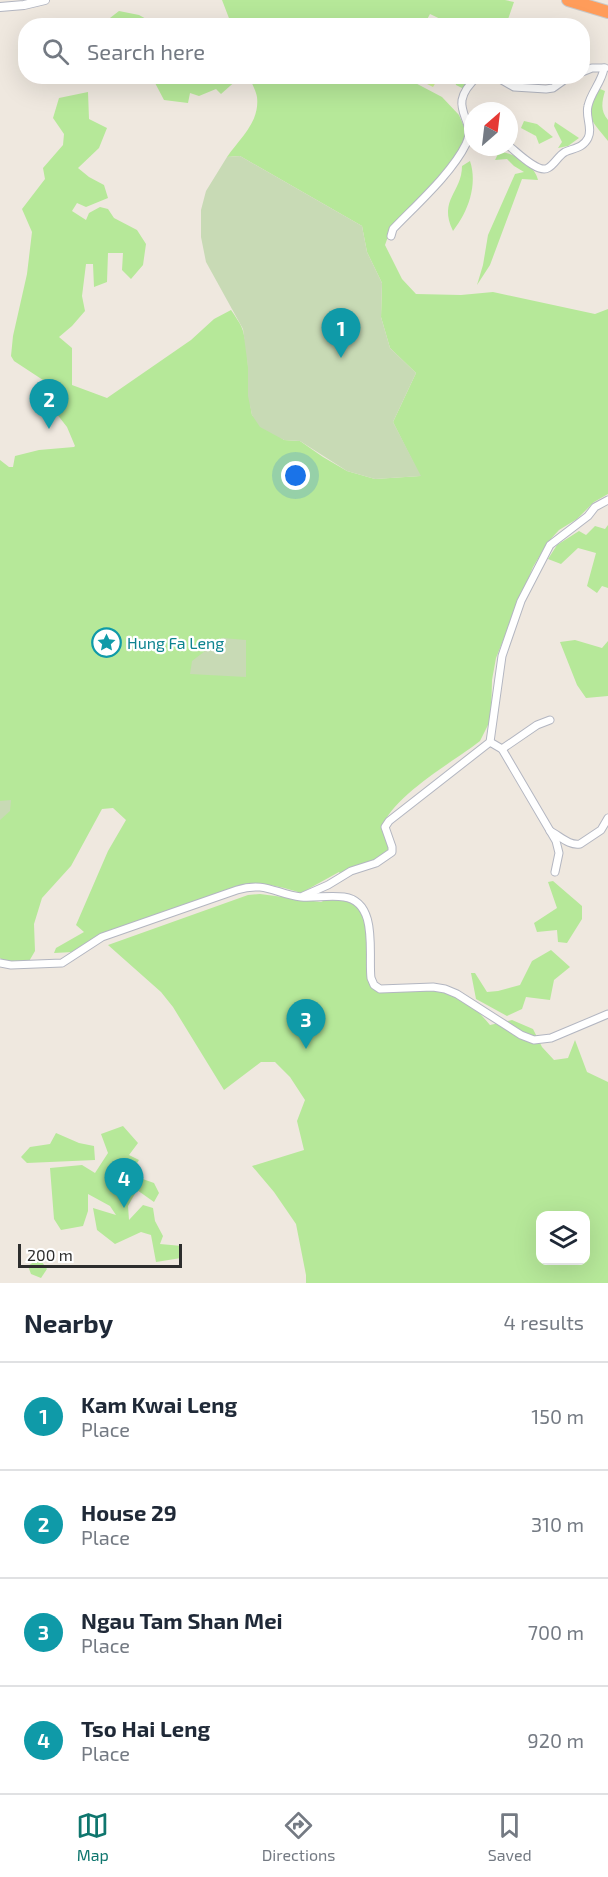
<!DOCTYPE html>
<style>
body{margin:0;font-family:"Exo 2",sans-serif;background:#f2f2f3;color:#1f2937}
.controls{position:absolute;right:18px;bottom:18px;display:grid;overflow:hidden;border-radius:12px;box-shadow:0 6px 24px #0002}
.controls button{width:54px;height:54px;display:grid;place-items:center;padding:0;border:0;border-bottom:2px solid #e0e1e3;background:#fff;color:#1f2937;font:30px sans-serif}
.compass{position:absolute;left:464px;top:102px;width:54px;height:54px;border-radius:50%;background:#fff;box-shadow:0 6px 24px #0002;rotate:28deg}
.scale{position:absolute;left:18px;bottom:15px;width:164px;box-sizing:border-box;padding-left:6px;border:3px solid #2d2d2d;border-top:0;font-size:16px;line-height:21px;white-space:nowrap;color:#2d2d2d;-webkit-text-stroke:4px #fff;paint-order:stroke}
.you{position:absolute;left:296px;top:476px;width:21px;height:21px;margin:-15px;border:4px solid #fff;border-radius:50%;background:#1a73e8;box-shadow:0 0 0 9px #1a73e833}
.badge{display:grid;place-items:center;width:39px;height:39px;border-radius:50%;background:#0f766e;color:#fff;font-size:20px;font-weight:700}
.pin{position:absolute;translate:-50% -50px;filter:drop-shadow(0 2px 3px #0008)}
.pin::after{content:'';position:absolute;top:32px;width:21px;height:18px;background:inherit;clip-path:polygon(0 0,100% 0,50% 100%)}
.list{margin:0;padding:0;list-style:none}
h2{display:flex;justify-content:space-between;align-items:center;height:78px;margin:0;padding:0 24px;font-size:26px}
h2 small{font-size:20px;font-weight:400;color:#747a83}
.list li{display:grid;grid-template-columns:39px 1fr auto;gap:18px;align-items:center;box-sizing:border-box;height:108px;padding:0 24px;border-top:2px solid #e0e1e3}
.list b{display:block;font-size:22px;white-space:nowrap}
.list p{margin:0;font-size:20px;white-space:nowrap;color:#747a83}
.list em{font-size:20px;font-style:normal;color:#747a83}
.icon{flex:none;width:33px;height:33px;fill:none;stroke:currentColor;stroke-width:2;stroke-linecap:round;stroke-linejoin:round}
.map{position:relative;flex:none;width:608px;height:1283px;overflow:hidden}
.search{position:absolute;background:#fff;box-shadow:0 6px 24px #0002;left:18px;right:18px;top:18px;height:66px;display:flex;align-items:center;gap:15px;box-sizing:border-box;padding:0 21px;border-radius:24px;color:#747a83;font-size:22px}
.sheet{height:510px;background:#fff}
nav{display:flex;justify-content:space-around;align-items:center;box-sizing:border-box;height:84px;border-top:2px solid #e0e1e3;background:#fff;font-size:16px;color:#747a83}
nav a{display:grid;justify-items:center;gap:3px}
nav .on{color:#0f766e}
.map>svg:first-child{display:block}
.green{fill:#b6e899;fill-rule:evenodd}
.cemetery{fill:#c8dab5}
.pitch{fill:#ccf094}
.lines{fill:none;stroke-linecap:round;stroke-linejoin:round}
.minor-casing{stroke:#b3b6c1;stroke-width:9}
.tertiary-casing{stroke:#b3b6c1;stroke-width:10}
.motorway-casing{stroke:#c8c8c8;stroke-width:14}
.minor{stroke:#fff;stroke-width:7}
.tertiary{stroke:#fff;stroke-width:8}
.motorway{stroke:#ff9c5a;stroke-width:12}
.labels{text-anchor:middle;stroke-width:4.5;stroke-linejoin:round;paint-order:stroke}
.culture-label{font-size:16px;fill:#0d838f;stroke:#fff;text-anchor:start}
</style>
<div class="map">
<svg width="608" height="1283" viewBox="0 0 608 1283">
<rect width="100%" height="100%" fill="#efe8df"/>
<g class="green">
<path d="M222 0H505L514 2 506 25H453L430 14 424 25 232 26Z"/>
<path d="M119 11 139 15 157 25H111L110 18Z"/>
<path d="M454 76 475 77 467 88H462L456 85Z"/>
<path d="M145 77H404L442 97 459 115 465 129 464 143 449 169 391 228 385 245 402 279 416 294 461 295 493 292 595 314 608 309V494L594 502 577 519 559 530 548 542 533 567 496 658 492 680 491 719 480 741C453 762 392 796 382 828L390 846 385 855 344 879 339 872 301 893C274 885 265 882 237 888L73 952 54 953 56 948 84 932 76 925 108 851 126 820 113 808 102 809 71 866 42 898 34 924 35 951 28 963 6 962 0 958V460L9 467H13L15 456 39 450 74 447 75 446 67 427 49 404 46 382 14 361 11 356 13 336 27 274 32 232 22 209 45 179 43 168 63 145 64 134 53 118 59 98 88 92 89 119 107 128 99 148 78 168 89 177 104 185 108 198 86 207 77 203 72 211 86 220 89 213 100 207 108 209 114 218 137 230 146 244 143 265 131 279 122 270 123 253H108L107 282 94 287 93 264H86L82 296 85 311 72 326 59 337 72 348V385L107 398 191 340 214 319 231 310C235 316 241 324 243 331 251 358 246 387 252 415L284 440 300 441 323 457 347 471 375 479 420 476 393 422 416 373 390 348 381 317 382 283 367 252 362 226 240 156 227 157C240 138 260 122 257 97 256 91 252 84 250 78H239L221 94 216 89 199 96 190 93 188 103 164 100 154 81Z"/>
<path d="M595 87 605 91C602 101 600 111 608 120V141C589 117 585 118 595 87Z"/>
<path d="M524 121 537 124 553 137 539 144 536 136 521 128Z"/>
<path d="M555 122 579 138 568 146 558 148 562 142 554 126Z"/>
<path d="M499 152C513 152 535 165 538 180L522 179 490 265 477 285 483 265 488 235 515 174 524 172 514 166 507 159 495 160Z"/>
<path d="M470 161C478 185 468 212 453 231 438 199 462 193 462 166Z"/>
<path d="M608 525V588L602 586 597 593 587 586 596 553 578 548 561 564 548 559 557 545 579 531 586 535 595 526 605 529Z"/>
<path d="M575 640 602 648 608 641V696L586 698 577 685 560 642Z"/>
<path d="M553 881 582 906V919L567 943 558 942 557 930 537 932 534 923 557 908 548 882Z"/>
<path d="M260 894 321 902 336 895 353 896V904L363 913 367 933 368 978 383 991C412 990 446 985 470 1004 477 1010 484 1018 490 1025L512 1020 533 1029 542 1047 554 1060 568 1058 575 1040 587 1072 608 1082V1283H306V1275L296 1224 274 1192 252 1166 304 1150 297 1121 305 1100 290 1077 275 1062H261L224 1090 173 1007 161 992 108 945 248 895ZM540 1216H586V1260H540Z"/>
<path d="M551 950 570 967 554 980 550 1000 526 997 522 1009 507 1016 476 999 471 973H475L487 992 498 991 520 985 532 961Z"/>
<path d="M123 1126 138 1143 129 1155 139 1160 130 1174 114 1188 118 1192 137 1177 154 1183 159 1193 154 1202 137 1190 128 1206 129 1220 143 1205 153 1208 155 1221 163 1236 160 1244 182 1246 181 1258 156 1262 151 1235 141 1232 115 1244 97 1230 93 1208 116 1215 110 1206 88 1194V1211L83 1226 61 1230 54 1219 50 1168 82 1165 95 1173 108 1153 101 1134Z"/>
<path d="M56 1133 79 1143 94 1146 95 1160 27 1163 21 1157 30 1147 50 1144Z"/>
<path d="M39 1258 47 1269 41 1278 31 1274 28 1266Z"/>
</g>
<g class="cemetery">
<path d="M240 156 362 226 367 252 382 283 381 317 390 348 416 373 393 422 421 476 375 479 347 471 300 441 284 440 260 427 252 415 248 396V367L243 329 206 262 201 237V210L206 191 227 157Z"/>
<path d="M222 638 246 640V677L190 674 192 661Z"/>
<path d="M11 800 10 811 0 820V801Z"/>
</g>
<path class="pitch" d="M413 77H439L433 87Z"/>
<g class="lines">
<defs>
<g id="minor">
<path d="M582 72 592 68H605"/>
<path d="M495 76 514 87 546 89 553 88 567 78 574 76"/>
<path d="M509 146C517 152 538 174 548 168 555 164 558 156 565 152 574 148 583 148 588 138 593 128 585 117 588 106 591 92 602 82 604 68"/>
<path d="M391 236 393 229C416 205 452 173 466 144 479 118 442 109 478 76"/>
<path d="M490 742 502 749 556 841 559 853 555 872"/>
<path d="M502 749 537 725 550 720"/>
<path d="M550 831C560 836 569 846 580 844L601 830 608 818"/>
<path d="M303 896 328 885 351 871 376 863 392 852V847L385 827 389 821 490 742 502 656 521 601 550 545 588 516 595 507 608 500"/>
<path d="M0 963 11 965 62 963 102 937 237 890C265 881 276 894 301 897 315 898 330 895 344 897 379 902 368 954 371 978L374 985 380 989 433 987 445 989 457 994 521 1035 534 1040 551 1038 608 1014"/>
</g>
<path id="tertiary" d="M0 7 24 5 45 0"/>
<path id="motorway" d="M568 0 608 12"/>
</defs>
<use href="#minor" class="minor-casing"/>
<use href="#tertiary" class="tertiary-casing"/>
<use href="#motorway" class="motorway-casing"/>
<use href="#minor" class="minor"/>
<use href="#tertiary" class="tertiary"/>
<use href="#motorway" class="motorway"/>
</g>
<defs>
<symbol id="sight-ring" viewBox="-11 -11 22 22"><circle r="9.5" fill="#fff" stroke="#0f9aa8" stroke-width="1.5"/><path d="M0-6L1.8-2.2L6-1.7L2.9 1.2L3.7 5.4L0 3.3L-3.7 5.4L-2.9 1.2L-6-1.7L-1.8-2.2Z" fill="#0f9aa8"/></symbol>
</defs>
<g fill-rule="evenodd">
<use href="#sight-ring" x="90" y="626" width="33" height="33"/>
</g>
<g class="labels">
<g class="culture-label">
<text x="127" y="649">Hung Fa Leng</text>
</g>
</g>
</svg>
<div class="controls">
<button><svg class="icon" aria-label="layers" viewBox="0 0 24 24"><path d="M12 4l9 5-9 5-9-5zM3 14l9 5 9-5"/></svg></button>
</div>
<svg class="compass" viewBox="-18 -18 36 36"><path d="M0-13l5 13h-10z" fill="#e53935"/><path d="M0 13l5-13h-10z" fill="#747a83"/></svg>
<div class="scale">200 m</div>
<div class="you"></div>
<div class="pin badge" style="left:341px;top:358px;background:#0f9aa8">1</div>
<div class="pin badge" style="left:49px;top:429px;background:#0f9aa8">2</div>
<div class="pin badge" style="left:306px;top:1049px;background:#0f9aa8">3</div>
<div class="pin badge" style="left:124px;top:1208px;background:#0f9aa8">4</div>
<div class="search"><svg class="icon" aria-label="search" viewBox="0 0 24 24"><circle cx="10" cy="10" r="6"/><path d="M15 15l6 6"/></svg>Search here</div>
</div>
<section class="sheet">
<h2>Nearby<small>4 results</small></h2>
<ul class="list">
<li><span class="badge" style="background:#0f9aa8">1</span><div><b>Kam Kwai Leng</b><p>Place</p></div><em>150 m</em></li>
<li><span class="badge" style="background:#0f9aa8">2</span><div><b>House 29</b><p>Place</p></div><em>310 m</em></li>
<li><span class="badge" style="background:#0f9aa8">3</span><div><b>Ngau Tam Shan Mei</b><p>Place</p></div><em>700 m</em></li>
<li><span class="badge" style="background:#0f9aa8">4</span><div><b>Tso Hai Leng</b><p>Place</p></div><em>920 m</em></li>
</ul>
</section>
<nav>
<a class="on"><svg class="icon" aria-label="map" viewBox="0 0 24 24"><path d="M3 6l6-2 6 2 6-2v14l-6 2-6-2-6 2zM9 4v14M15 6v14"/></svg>Map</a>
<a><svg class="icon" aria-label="directions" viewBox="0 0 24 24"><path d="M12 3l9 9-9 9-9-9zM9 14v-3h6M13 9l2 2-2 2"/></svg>Directions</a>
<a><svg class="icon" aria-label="saved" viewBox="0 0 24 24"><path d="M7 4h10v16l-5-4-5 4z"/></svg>Saved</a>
</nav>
